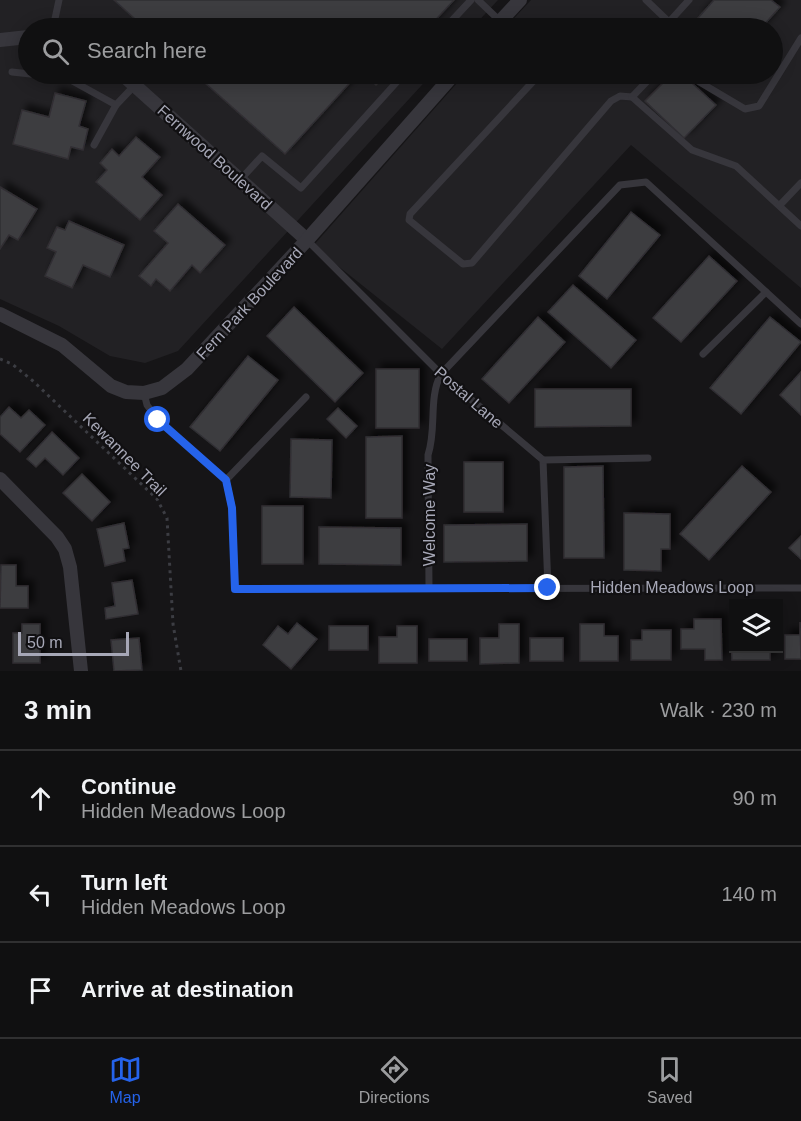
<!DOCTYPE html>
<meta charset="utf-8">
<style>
body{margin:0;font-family:Helvetica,sans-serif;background:#1e1e1f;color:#f1f3f6}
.controls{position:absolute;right:18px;bottom:18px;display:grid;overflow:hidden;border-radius:0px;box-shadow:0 3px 15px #0003}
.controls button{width:54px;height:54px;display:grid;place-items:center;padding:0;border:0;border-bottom:2px solid #303031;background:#101011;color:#f1f3f6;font:30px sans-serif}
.scale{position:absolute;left:18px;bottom:15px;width:111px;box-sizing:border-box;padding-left:6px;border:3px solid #a7a8b7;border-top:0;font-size:16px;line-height:21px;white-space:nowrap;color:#a7a8b7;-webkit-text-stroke:4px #111012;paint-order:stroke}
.stop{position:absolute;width:18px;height:18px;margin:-14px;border:4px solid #2563eb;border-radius:50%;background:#fff}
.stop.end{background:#2563eb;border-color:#fff;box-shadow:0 2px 6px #0008}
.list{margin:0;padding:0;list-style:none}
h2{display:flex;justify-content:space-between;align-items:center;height:78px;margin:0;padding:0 24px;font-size:26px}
h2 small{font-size:20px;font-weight:400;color:#9c9d9f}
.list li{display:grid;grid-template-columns:39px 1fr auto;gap:18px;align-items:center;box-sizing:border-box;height:96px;padding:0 24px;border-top:2px solid #303031}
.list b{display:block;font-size:22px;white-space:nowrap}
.list p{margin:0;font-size:20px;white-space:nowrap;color:#9c9d9f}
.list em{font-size:20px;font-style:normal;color:#9c9d9f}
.icon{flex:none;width:33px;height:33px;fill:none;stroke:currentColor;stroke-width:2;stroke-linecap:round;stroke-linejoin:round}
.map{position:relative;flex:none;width:801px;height:671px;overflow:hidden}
.search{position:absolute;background:#101011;box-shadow:0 3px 15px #0003;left:18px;right:18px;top:18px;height:66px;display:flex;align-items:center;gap:15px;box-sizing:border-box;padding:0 21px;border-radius:33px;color:#9c9d9f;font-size:22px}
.sheet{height:366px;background:#101011}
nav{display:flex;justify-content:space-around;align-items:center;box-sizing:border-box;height:84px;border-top:2px solid #303031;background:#101011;font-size:16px;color:#9c9d9f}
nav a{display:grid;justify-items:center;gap:3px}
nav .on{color:#2563eb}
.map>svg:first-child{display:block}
.built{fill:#222124}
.building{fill:#3d3c41;stroke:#302f33;stroke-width:1.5;filter:url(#shadow)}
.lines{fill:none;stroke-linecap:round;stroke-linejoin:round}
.path{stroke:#3c3d43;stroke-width:3;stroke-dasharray:3 4.5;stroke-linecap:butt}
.service{stroke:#37363c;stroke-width:7}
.minor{stroke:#37363c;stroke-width:14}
.route{stroke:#2563eb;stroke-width:8}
.labels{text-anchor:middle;stroke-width:4.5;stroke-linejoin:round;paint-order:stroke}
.street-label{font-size:16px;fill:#a7a8b7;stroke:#111012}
</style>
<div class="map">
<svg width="801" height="671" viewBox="0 0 801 671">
<defs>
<filter id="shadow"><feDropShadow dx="5.5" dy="-5.5" stdDeviation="3" flood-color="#0009"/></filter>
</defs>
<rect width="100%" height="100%" fill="#161517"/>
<g class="built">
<path d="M0 0H498L472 28H28V74H432L178 351 145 363 110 356 59 326 0 299Z"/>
<path d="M531 0H801V288L631 145 442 349 313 246 465 74H772V28H505Z"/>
</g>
<g class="building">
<path d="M114 0H454L428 28H145Z"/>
<path d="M714 0H771L780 7 761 28H702L706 24 698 18Z"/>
<path d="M195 74H358L285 154Z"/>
<path d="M364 74H387L376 85Z"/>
<path d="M672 74H682L716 105 684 138 645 101Z"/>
<path d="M55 93 86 101 79 126 88 129 83 150 71 147 68 159 13 144 22 110 49 117Z"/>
<path d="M136 137 160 157 142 177 162 195 140 220 96 182 107 170 100 163 112 149 119 156Z"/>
<path d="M0 187 37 209 18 240 9 235 0 249Z"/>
<path d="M178 204 225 245 200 273 192 265 170 291 156 279 151 286 139 276 168 243 154 231Z"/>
<path d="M631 212 660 235 607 299 579 276Z"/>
<path d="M69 221 124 245 110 277 83 265 72 288 45 276 56 252 47 248 57 227 65 230Z"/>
<path d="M709 256 737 281 681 342 653 318Z"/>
<path d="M573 285 636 340 611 368 548 312Z"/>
<path d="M294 307 363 373 335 402 267 336Z"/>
<path d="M538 317 565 342 509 403 482 379Z"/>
<path d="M770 317 801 342 741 414 710 388Z"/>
<path d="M248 356 278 380 220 451 190 427Z"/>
<rect x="376" y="369" width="43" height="59"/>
<path d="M801 372V415L780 395Z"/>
<path d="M535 389H631V426L535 427Z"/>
<path d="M9 407 21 418 29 410 45 425 20 452 0 434V417Z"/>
<path d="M338 408 357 426 346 438 327 419Z"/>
<path d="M52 432 79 458 63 475 45 458 36 467 27 459Z"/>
<path d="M402 436V518H366V437Z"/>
<path d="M291 439 332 440 331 498 290 497Z"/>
<rect x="464" y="462" width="39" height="50"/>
<path d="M603 466 604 558H564V467Z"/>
<path d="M742 466 771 492 709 560 680 534Z"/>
<path d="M82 474 110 502 92 521 63 493Z"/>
<rect x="262" y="506" width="41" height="58"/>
<path d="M624 513 670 514V549H661V571L624 570Z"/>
<path d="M124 523 129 548 123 549 125 561 105 566 97 529Z"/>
<path d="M527 524V561L444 562V525Z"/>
<path d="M319 527 401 528V565L319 564Z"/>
<path d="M801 536V559L789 548Z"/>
<path d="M1 565H16V586H28V608H0Z"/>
<path d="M132 580 138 614 106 619 105 608 115 606 112 583Z"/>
<path d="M694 619H721L722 660H705V649H681V629H694Z"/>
<path d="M800 622 801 659H785V635H800Z"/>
<path d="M297 623 317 639 291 669 263 645 278 626 288 634Z"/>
<path d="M22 624H40V663H13V633H22Z"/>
<path d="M499 624H519V663L480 664V638H499Z"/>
<path d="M580 624H604V636H618V661H580Z"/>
<rect x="329" y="626" width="39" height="24"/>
<path d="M397 626H417V663H379V637H397Z"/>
<path d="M642 630H671V660H631V640H642Z"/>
<path d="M139 638 142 670 114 671 111 640Z"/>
<rect x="530" y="638" width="33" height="23"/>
<rect x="429" y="639" width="38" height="22"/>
<path d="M731 639H734V648H770V660H732Z"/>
</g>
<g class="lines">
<path class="path" d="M0 359 12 364 33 381 157 499 167 518 173 624 181 671"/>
<g class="service">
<path d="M478 0 500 21"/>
<path d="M646 0 669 22 689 0"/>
<path d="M53 28 59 0"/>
<path d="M445 28 471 0"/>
<path d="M582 28 595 24 609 28"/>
<path d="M12 72 67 78 116 105"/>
<path d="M540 74 410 214 409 220 463 264 472 263 611 101 620 96 632 97 692 150 736 166 801 226"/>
<path d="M686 74 745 109 759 106 801 38"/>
<path d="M632 97 654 74"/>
<path d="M94 145 116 105 135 85"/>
<path d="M240 180 262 156 301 188 404 74"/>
<path d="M780 205 801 183"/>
<path d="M307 240 441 374 543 460 548 588"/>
<path d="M703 354 766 292"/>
<path d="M144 393 147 405 158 420 226 480 232 508 235 589 801 588"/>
<path d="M543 460 648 458"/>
<path d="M226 480 306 397"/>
<path d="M429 587 428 455C437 429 428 398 441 374L620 185 646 182 801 324"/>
</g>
<g class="minor">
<path d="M494 28 520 0"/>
<path d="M0 40 28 37"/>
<path d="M122 74 307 240"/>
<path d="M0 314 62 345 111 386 126 392 144 393 162 388 187 369 307 240 454 74"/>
<path d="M0 479 57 537 65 549 70 567 81 671"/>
</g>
</g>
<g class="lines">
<path class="route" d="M158 420 226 480 232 508 235 589 548 588"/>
</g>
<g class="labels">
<g class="street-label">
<text transform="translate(215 157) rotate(42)" y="6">Fernwood Boulevard</text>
<text transform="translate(249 303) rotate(-47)" y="6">Fern Park Boulevard</text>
<text transform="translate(469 397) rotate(41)" y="6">Postal Lane</text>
<text transform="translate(125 454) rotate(45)" y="6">Kewannee Trail</text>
<text transform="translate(429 515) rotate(-90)" y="6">Welcome Way</text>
<text x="672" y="593">Hidden Meadows Loop</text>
</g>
</g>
</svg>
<div class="controls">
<button><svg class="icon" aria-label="layers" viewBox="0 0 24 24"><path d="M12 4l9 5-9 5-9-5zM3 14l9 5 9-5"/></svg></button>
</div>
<div class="scale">50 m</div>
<div class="stop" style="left:158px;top:420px"></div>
<div class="stop end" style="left:548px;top:588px"></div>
<div class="search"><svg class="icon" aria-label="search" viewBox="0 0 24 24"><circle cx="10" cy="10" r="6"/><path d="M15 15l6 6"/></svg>Search here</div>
</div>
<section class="sheet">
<h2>3 min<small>Walk · 230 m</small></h2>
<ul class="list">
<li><svg class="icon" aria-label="ahead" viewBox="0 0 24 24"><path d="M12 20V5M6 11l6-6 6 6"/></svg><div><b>Continue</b><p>Hidden Meadows Loop</p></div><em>90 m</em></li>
<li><svg class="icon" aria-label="left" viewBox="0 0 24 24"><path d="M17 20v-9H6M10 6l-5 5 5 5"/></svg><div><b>Turn left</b><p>Hidden Meadows Loop</p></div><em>140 m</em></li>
<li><svg class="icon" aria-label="arrive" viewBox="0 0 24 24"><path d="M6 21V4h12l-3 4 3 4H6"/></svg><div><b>Arrive at destination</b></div></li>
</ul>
</section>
<nav>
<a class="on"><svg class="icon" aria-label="map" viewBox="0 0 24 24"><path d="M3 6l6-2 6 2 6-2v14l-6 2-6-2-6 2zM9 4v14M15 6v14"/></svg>Map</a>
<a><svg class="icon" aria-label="directions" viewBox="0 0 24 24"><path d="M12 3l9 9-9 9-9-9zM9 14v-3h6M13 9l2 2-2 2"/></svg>Directions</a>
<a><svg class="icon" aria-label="saved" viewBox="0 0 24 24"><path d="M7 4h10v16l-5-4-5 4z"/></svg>Saved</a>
</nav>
